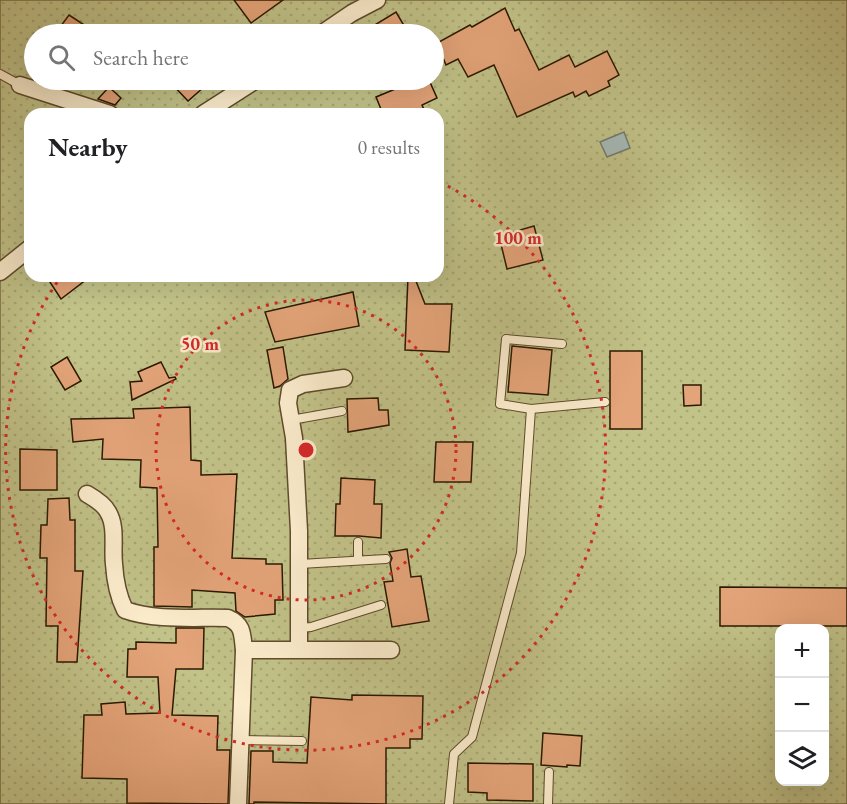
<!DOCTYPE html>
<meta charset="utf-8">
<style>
body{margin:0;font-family:"EB Garamond",serif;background:#f2f2f2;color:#202124}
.controls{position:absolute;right:18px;bottom:18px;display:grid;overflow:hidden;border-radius:12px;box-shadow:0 6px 24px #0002}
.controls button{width:54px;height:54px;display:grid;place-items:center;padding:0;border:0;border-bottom:2px solid #e0e0e0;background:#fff;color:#202124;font:30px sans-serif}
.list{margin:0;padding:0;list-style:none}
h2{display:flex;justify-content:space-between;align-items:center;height:78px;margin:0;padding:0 24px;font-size:26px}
h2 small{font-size:20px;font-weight:400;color:#757577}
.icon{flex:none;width:33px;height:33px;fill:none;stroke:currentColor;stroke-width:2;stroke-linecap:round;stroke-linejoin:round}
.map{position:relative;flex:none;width:847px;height:804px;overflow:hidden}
.search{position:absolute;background:#fff;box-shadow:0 6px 24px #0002;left:24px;top:24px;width:420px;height:66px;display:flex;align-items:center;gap:15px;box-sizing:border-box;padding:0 21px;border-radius:33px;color:#757577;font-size:22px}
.panel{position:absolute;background:#fff;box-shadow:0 6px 24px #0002;left:24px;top:108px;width:420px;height:174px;border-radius:18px}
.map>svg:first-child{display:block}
.park{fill:url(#park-dots);stroke:#766e44;stroke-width:1.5;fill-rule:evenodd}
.water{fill:#a5bbb9;stroke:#747a6f;stroke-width:1.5}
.building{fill:#e4a479;stroke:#2b1800;stroke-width:1.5}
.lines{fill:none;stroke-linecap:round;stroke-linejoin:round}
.lane-casing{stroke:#5f4b2c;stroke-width:10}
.street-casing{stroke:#5f4b2c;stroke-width:19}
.lane{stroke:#fcedcd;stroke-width:8}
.street{stroke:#fcedcd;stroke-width:16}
.ring{fill:none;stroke:#d62828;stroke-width:3;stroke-dasharray:3 6}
.centre{fill:#d62828;stroke:#fcedcd;stroke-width:3}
.ring-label{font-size:18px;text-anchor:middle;font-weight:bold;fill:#d62828;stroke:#fcedcd;stroke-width:5;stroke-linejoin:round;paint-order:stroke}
</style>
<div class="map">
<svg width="847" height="804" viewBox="0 0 847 804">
<defs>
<pattern id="park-dots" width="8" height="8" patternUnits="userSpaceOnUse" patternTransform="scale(1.5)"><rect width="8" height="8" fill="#c2c389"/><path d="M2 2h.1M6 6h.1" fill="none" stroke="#a7a774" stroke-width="1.8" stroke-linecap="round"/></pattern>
</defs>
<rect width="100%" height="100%" fill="#fae4b2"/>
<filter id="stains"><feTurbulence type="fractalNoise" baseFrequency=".00333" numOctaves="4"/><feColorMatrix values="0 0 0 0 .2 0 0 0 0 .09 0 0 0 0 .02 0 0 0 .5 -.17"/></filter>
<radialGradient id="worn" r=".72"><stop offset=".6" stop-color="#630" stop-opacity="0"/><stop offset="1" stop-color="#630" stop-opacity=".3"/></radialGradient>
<path class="park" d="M0 0H847V804H0ZM34 34H434V80H34ZM30 114H438V276H30ZM780 628H824V782H780Z"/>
<path class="water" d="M624 132 630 148 607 157 600 142Z"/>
<g class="building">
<path d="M234 0H283L251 23Z"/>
<path d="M505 8 515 31 519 29 539 70 569 55 575 67 607 51 619 75 608 81 610 86 589 96 586 91 575 97 573 92 517 117 494 65 468 77 458 59 446 65 437 43 470 25 472 27Z"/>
<path d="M396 12 409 34H360Z"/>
<path d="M69 15 98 34H55Z"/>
<path d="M168 80H212L188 101Z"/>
<path d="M417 80H429L437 98 422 105 426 114H383L376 97Z"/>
<path d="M109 87 121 98 115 105 98 99Z"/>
<path d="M534 226 543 260 507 269 499 236Z"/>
<path d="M46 276H91L61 299Z"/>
<path d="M408 276H414L425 304H452L449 352 405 350Z"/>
<path d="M353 292 359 326 275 342 265 312Z"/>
<path d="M512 346 552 350 548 395 508 392Z"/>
<path d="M283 347 288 379 280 386 274 388 267 350Z"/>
<rect x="610" y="351" width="32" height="78"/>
<path d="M67 357 81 381 65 390 51 367Z"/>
<path d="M161 362 169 378 175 377 176 379 132 400 130 382 142 381 138 372Z"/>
<path d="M683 385H701V405L684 406Z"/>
<path d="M378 398 379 410H388L389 425 348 432 347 399Z"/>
<path d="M190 407 191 460 201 461V475L237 474 232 558 266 559V564H282L283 600H275V614L245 617 236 611 235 593 192 590V607L154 606V547H158L157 488 140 487 141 460 102 459 103 439 73 442 71 419 134 418 133 409Z"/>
<path d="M436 442H473L471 482H434Z"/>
<path d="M20 449 57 450V490H20Z"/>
<path d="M341 478 375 480 374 504H382L381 538 359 536H335L336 504H340Z"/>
<path d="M69 498 70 520H75V571H83L77 662H57L58 626H46L47 558H40L41 525H47L48 499Z"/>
<path d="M407 549 411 577 421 576 429 621 392 627 384 582 393 581 390 563 392 558 389 552Z"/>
<path d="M720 587 847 588V626H720Z"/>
<path d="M176 628H204L203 669H176L172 715 218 716 217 750H230L228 804 127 803V779L82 778 84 715H102L101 704 125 702 126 714 160 713 158 677H127L128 649H136V642L176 643Z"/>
<path d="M352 695 423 696 422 739H410V748H386V804L254 802V804H249L251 751H273V762L307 763 311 697 352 700Z"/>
<path d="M543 733 582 736 580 766 567 765V767L541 765Z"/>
<path d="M468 763 533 764V801L487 800V793L468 792Z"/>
</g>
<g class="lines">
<defs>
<g id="lane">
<path d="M0 74 20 85"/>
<path d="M562 344 506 339 500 404 531 409 605 402"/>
<path d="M291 420 342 411"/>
<path d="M358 542V560"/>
<path d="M300 564 386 559"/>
<path d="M299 628 311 627 381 605"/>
<path d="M240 740 302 741"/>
<path d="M449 804 454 754 472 737 521 553 531 409"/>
<path d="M548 804 549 772"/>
</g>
<g id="street">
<path d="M321 34 352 13 377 0"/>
<path d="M20 85 110 114"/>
<path d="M203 114 256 80"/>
<path d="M0 272 30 248"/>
<path d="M87 494C94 498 104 504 108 512 117 527 112 547 114 564 115 580 118 596 125 610 156 621 195 617 228 618 244 625 242 635 244 650L238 804"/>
<path d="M299 649V531L294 438 288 403 290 390 303 384 344 378"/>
<path d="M244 650H391"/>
</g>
</defs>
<use href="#lane" class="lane-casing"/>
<use href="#street" class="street-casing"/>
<use href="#lane" class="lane"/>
<use href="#street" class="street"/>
</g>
<g class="ring">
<circle cx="306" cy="450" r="150"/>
<path d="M440 182A300 300 0 1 1 60 278"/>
</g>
<circle cx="306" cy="450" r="9" class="centre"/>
<g class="ring-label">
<text x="518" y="244">100 m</text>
<text x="200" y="350">50 m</text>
</g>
<rect width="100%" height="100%" filter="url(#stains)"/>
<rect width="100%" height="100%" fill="url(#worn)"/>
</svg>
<div class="controls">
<button>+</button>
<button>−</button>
<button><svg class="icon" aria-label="layers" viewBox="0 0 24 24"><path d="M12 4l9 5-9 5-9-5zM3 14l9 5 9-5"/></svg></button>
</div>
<div class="search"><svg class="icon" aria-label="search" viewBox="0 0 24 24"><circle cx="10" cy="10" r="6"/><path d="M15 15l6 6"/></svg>Search here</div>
<section class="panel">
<h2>Nearby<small>0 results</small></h2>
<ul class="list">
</ul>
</section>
</div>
